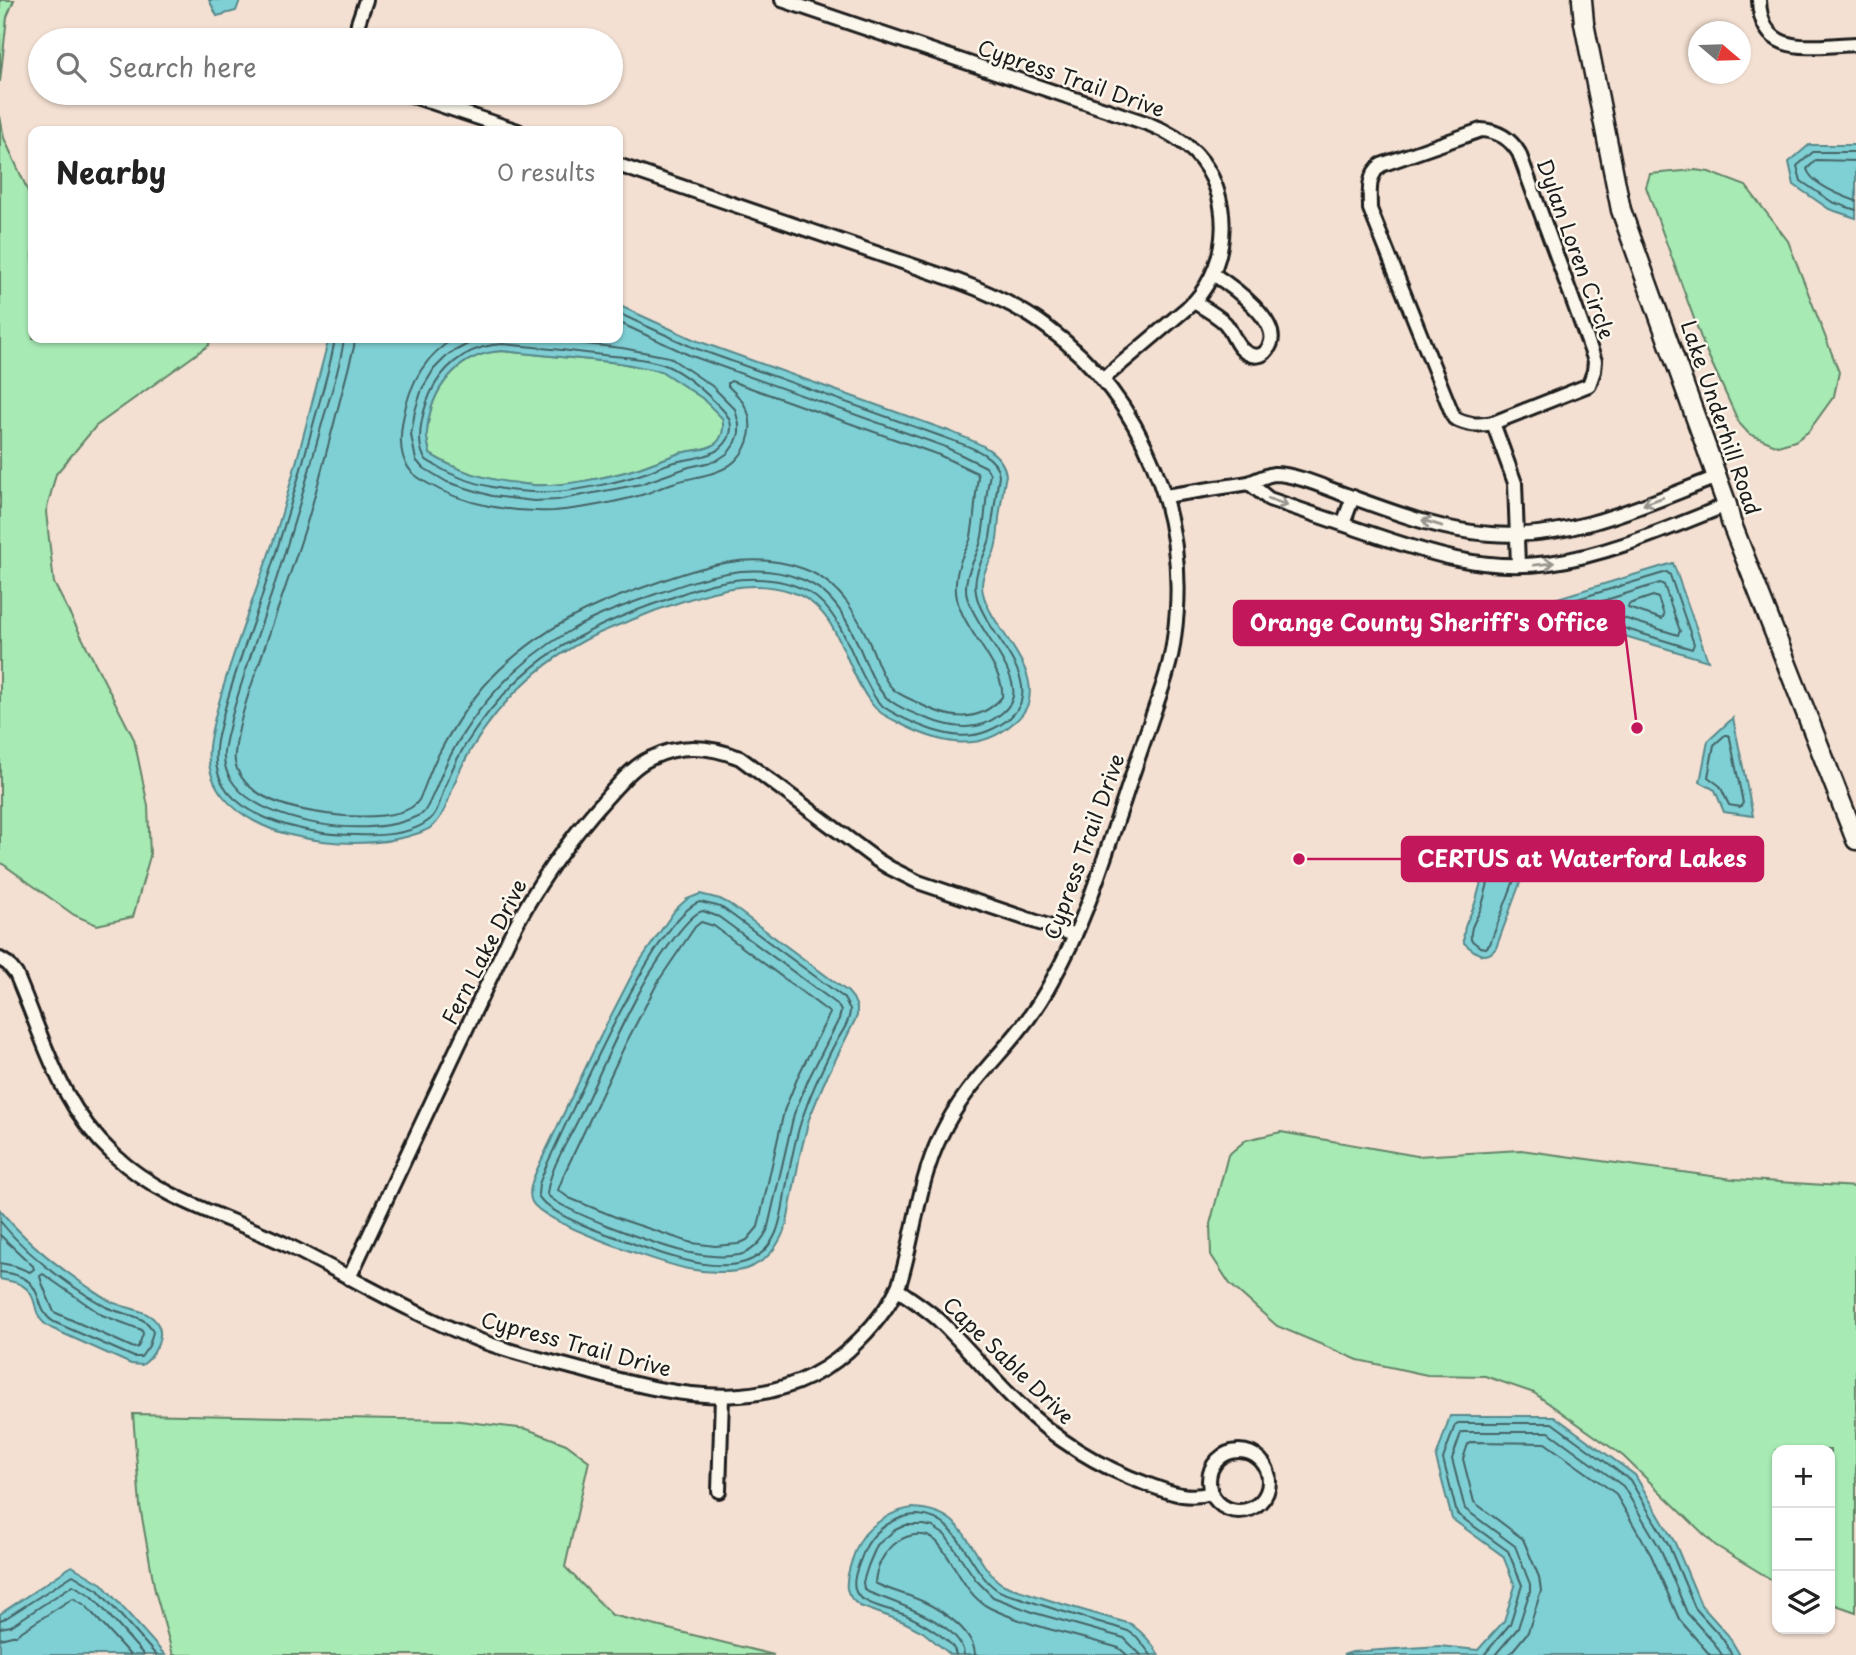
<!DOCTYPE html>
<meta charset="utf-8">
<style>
body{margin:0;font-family:"Playpen Sans",sans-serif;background:#f6f6f6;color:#222}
.controls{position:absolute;right:21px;bottom:21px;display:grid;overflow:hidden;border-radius:14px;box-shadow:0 2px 5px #0004}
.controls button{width:63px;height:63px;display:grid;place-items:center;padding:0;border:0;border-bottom:2px solid #e0e0e0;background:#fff;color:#222;font:35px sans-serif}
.compass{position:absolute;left:1688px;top:21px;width:63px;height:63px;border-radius:50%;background:#fff;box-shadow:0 2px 5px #0004;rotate:109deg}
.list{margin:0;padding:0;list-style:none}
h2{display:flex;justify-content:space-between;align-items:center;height:91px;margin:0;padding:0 28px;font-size:30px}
h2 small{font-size:23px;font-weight:400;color:#767676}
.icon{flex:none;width:38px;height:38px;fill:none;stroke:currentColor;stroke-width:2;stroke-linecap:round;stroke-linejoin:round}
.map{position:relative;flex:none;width:1856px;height:1655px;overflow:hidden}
.search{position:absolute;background:#fff;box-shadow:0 2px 5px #0004;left:28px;top:28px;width:595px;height:77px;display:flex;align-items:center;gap:18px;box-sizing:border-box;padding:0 24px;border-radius:38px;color:#767676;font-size:26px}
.panel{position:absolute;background:#fff;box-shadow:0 2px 5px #0004;left:28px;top:126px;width:595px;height:217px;border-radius:14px}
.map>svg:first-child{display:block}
.green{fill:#a7eab4;stroke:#628368;stroke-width:2}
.water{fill:#7fd0d5;stroke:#57888b;stroke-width:2;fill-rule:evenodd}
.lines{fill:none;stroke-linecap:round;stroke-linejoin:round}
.shore{stroke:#446466;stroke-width:2}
.street-casing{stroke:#1c1c1c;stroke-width:18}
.secondary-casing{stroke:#1c1c1c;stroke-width:23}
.street{stroke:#fbf7ec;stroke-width:12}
.secondary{stroke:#fbf7ec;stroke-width:18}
.oneway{stroke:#97948e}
.labels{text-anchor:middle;stroke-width:5;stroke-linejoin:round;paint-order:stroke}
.street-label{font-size:21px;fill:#1c1c1c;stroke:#fbf7ec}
.leader{fill:none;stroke:#c2185b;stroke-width:2.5}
.callout-dot{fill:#c2185b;stroke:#fbf7ec;stroke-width:2.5}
.callout{fill:#c2185b;stroke:#c2185b;stroke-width:2.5}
.callout-label{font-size:23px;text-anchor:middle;font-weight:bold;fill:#fff}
</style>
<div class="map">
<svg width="1856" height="1655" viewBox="0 0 1856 1655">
<rect width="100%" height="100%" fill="#f4e0d2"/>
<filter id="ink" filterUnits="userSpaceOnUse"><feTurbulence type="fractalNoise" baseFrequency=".0143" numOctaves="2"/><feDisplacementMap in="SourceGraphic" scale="14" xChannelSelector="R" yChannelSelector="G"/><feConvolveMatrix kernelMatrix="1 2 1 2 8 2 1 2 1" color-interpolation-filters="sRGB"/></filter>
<g filter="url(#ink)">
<g class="green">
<path d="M0 0H14L7 17 0 82Z"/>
<path d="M0 116 4 138 33 202V338H210L209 345 96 426 56 474 46 512 54 583 134 739 148 806 150 856 133 917 97 925 74 915 0 862Z"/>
<path d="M1695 170 1709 172 1746 186 1788 241 1839 372 1834 396 1808 432 1795 441 1778 446 1749 434 1739 423 1704 346 1646 187 1650 174Z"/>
<path d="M502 351 620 363 662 371 702 398 723 418C725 429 722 441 712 446 702 451 690 450 680 453 666 458 653 463 639 468 611 477 562 487 533 485 493 482 464 474 430 454 429 447 426 439 427 432 430 389 458 353 502 351Z"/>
<path d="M1281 1132 1417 1156 1521 1150 1733 1179 1856 1187V1612L1830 1603V1450H1777V1583L1715 1545 1623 1456 1534 1393 1485 1376 1427 1375 1358 1360 1277 1326 1230 1284 1211 1255 1210 1224 1228 1155 1246 1140Z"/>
<path d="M133 1414 452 1420 527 1429 566 1444 589 1461 565 1567 612 1615 774 1655H173L155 1591 140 1506Z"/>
</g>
<g class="water">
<path d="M209 0H240L236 11 217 16Z"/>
<path d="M1809 145H1856V218L1829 209 1794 185 1789 162Z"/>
<path d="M618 305 695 340 949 431C970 440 1003 449 1006 475 1003 489 1001 504 999 518 998 529 998 541 994 552 988 566 979 578 983 593 991 628 1040 665 1028 704 1025 712 1019 719 1012 724 977 755 936 742 899 723 888 717 878 713 871 703 843 667 841 609 792 592 746 576 701 595 657 610 633 620 608 628 585 640 531 669 487 715 460 770 452 786 447 813 434 825 430 829 424 831 419 833 380 847 330 845 290 835 266 829 239 816 223 796 212 782 207 765 209 747 211 727 218 707 223 688 238 638 257 589 274 539 295 473 311 405 329 338H618ZM502 351 620 363 661 371 702 398 722 418C725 429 722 441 712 446 702 451 690 450 680 453 666 458 653 463 639 468 610 477 562 487 532 485 496 482 461 474 430 454 429 447 426 439 427 432 430 389 458 353 502 351Z"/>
<path d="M1673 563 1708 661 1528 607Z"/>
<path d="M1733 718 1753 816 1724 812 1715 790 1700 782 1708 741Z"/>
<path d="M1503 840C1513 839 1525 841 1530 850L1528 861 1496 948C1486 962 1474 952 1464 943 1462 925 1469 920 1474 906 1482 885 1484 853 1503 840Z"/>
<path d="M700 894 720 899 728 903 848 992 853 998 857 1007V1016L823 1085 809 1119 800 1155 787 1223C780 1244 769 1261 746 1269 731 1274 704 1272 688 1269 661 1263 544 1224 532 1202 526 1190 536 1172 541 1161L603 1031 636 967 675 910 687 899Z"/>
<path d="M0 1210C30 1247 68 1275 108 1300 123 1309 147 1308 157 1323 166 1336 153 1358 142 1365L131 1364 51 1328C30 1316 40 1302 27 1289 20 1282 9 1281 0 1279Z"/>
<path d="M1450 1416H1554L1635 1475 1675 1543 1701 1605 1728 1635 1740 1655H1343L1352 1652 1439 1646 1478 1650 1504 1621 1515 1586 1503 1556 1452 1519 1436 1458Z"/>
<path d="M913 1508C956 1510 963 1533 984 1565 989 1572 995 1580 1002 1584 1010 1588 1020 1590 1028 1593 1062 1605 1097 1614 1131 1624 1143 1633 1152 1642 1159 1655H951L923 1632 904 1622 860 1606C854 1602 849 1597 847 1589 845 1576 856 1545 864 1535 876 1521 895 1510 913 1508Z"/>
<path d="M72 1566 102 1584 165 1655H0V1614Z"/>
</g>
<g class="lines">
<g class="shore">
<path d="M1856 152H1813L1797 166 1801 181 1832 202 1856 210"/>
<path d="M1856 161 1816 160 1807 169C1811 184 1842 196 1856 201"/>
<path d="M335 338C331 365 322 392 315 418 298 482 279 545 258 608 245 645 232 681 222 719 220 729 216 740 216 751 210 817 307 835 356 835 377 836 410 835 428 821 439 813 441 796 446 784 451 771 457 759 464 747 513 669 566 636 651 605 667 600 682 593 698 588 733 577 778 573 810 593 842 614 849 652 867 683 871 690 874 698 880 704 892 714 917 725 932 730 951 736 969 739 988 731 1003 725 1020 713 1022 697 1027 663 981 625 976 593 972 572 986 556 990 538L999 475C997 453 963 445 946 438L692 347 618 313"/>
<path d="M344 338C341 365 331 393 323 420 305 488 285 555 262 622 251 654 240 686 231 719 229 730 225 741 224 752 223 764 227 775 234 784 264 824 363 837 408 820 410 819 421 815 423 813 430 807 442 771 448 760 476 706 516 663 568 632 592 617 619 608 645 598 695 580 748 558 801 579 838 593 852 630 866 663 871 675 878 691 888 699 899 708 921 717 934 721 950 726 967 730 984 724 995 719 1011 709 1013 696 1018 670 974 624 967 597 962 576 976 560 981 541 986 520 985 495 990 474L986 467 943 446 689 355 618 322"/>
<path d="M355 338 354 347C339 403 325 460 309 516 294 565 276 613 260 661 250 688 237 726 235 754 234 759 235 764 237 769 252 805 310 813 344 816 363 817 408 818 419 800 425 787 429 774 435 761 448 735 465 708 484 686 515 651 557 622 600 604 616 597 633 591 650 585 699 567 752 549 804 569 841 583 859 617 873 651 878 664 883 679 893 689 899 695 909 698 916 702 946 718 977 726 1002 697 1006 669 963 629 957 599 954 585 957 570 962 557 965 550 970 544 971 536 975 517 975 496 978 477L977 473 939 455 731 381 728 383V386C734 392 741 398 745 406 755 423 750 446 736 460 720 476 694 476 673 483 664 486 656 490 648 493 623 501 581 509 554 511 512 513 464 505 427 483 421 479 414 476 410 470 399 457 400 435 403 419 409 385 425 355 455 338"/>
<path d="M479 338 449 354 434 369 422 389 415 411 411 435 416 460 422 467 447 482 492 496 534 501 557 500 641 484 689 467 716 461 728 453 736 442 739 433V424L735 409 712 386 669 357 622 348 530 338"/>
<path d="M503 344C536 347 570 351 603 355 623 357 647 358 665 365 684 373 702 389 716 403 727 413 736 424 728 439 718 458 690 458 671 463 661 466 652 471 642 474 616 483 581 490 554 492 515 494 470 486 436 466 432 463 426 461 424 457 414 437 425 403 434 386 449 360 474 345 503 344Z"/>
<path d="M1667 572 1670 575 1694 644 1692 649 1564 610 1561 608 1564 603Z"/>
<path d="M1660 583 1664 585 1680 631 1678 635 1591 608 1593 604Z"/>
<path d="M1653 596 1658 598 1664 615 1662 619 1628 608 1629 604Z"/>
<path d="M1725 735H1728L1730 738 1743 803 1740 807 1729 805 1720 786 1708 777 1714 745Z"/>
<path d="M1506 847 1521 850 1522 859 1490 944 1486 948 1480 947 1471 940C1469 926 1477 920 1481 908 1488 889 1490 860 1506 847Z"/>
<path d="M700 902 717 906 724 909 843 997 850 1009C850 1023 840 1035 833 1047 822 1069 811 1092 803 1116 794 1140 790 1168 785 1193 783 1207 781 1222 775 1235 749 1292 663 1254 621 1239 600 1232 547 1214 538 1195L539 1184 547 1164C570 1117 657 914 700 902Z"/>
<path d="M703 911 719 917 837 1004 841 1011 839 1019 809 1078 794 1114 767 1231C761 1242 752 1252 739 1255 724 1258 706 1256 690 1253 666 1248 559 1211 547 1194 550 1168 567 1143 578 1120 601 1071 622 1021 649 975 658 961 688 913 703 911Z"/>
<path d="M701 922 714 926 830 1013 799 1074 784 1111 758 1227 747 1240 738 1244 715 1246 692 1243 623 1220 569 1198 558 1190 565 1172 626 1043 659 980 695 927Z"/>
<path d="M0 1221C28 1256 68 1285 106 1307 121 1315 147 1314 153 1332L149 1346 141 1357H134L54 1322C30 1308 50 1276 0 1272"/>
<path d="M0 1235 33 1266 34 1269 30 1272 15 1266 0 1263"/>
<path d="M43 1274 102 1315 142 1330 143 1334 138 1347 134 1348 54 1312C51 1305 41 1282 40 1276Z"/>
<path d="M0 1620 6 1618 73 1575 98 1590 156 1655"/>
<path d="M0 1628 11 1626 73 1585 92 1596 144 1655"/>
<path d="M0 1639 16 1635 73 1598 85 1605 130 1655"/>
<path d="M956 1655C955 1646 947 1641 940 1635 930 1628 919 1621 908 1616 895 1610 862 1605 856 1592 851 1582 858 1566 862 1556 868 1539 881 1526 898 1519 905 1516 911 1515 918 1515 961 1517 966 1567 996 1589 1003 1594 1013 1596 1021 1598 1056 1611 1092 1619 1128 1631L1137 1637 1151 1655"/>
<path d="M964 1655C962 1623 893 1602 868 1592L864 1589 863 1582 868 1566 877 1545 895 1530 906 1525H924L933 1527 945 1535 976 1580 993 1597 1035 1613 1124 1638 1141 1655"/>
<path d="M975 1655C974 1628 934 1605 912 1597 899 1592 886 1589 875 1583 876 1566 883 1553 897 1542 908 1534 926 1531 936 1541 955 1561 964 1595 990 1608 1030 1627 1076 1635 1119 1648L1127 1655"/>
<path d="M1484 1655 1510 1624 1522 1585 1508 1551 1457 1514 1443 1459 1455 1425 1458 1423H1552L1630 1480 1669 1546 1695 1608 1723 1639 1732 1655"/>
<path d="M1495 1655 1518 1628 1530 1591V1584L1515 1546 1465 1509 1452 1459 1461 1433 1463 1432H1549L1623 1486 1661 1550 1687 1613 1715 1644 1722 1655"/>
<path d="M1509 1655 1528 1632 1541 1591 1539 1577 1523 1539 1474 1502 1463 1459 1468 1444 1471 1442 1545 1443 1615 1493 1651 1555 1679 1619 1710 1655"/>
</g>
<defs>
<g id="street">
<path d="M782 0 1149 124C1166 131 1182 140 1195 153 1233 193 1231 262 1194 302L1103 379"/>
<path d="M1759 0C1761 60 1814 45 1856 44"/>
<path d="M356 40 358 23 366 0"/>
<path d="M404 93 518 131"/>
<path d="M1481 130C1498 131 1510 138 1519 153L1595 361 1594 371 1589 385 1493 423C1478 426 1467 425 1454 418L1370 209C1370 192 1367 176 1381 165Z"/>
<path d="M1194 302C1204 308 1217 315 1225 323 1233 332 1236 348 1247 353 1254 357 1262 357 1267 350 1288 325 1230 285 1213 274"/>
<path d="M1493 423 1515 483 1518 565"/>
<path d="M1717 477C1643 505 1573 540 1491 534 1441 531 1393 512 1346 495 1326 488 1296 474 1274 474 1266 475 1257 480 1249 483L1269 499C1302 510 1334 521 1366 532 1427 553 1483 572 1549 563 1609 555 1671 527 1727 505"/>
<path d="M1165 496 1249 483"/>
<path d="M1343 524 1353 497"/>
<path d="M0 959 8 964 16 974C45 1041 58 1103 114 1155 163 1201 230 1217 289 1246 351 1277 411 1313 476 1339 511 1353 549 1361 586 1371 680 1398 783 1420 859 1340 876 1323 891 1304 900 1282 915 1233 918 1182 941 1135 961 1093 988 1068 1017 1033 1031 1016 1043 998 1053 979 1085 923 1103 861 1124 800 1133 772 1143 744 1152 717 1161 691 1171 665 1174 638 1191 520 1145 400 1048 328 1020 307 988 292 955 280L618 165"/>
<path d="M349 1278 509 938C535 887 569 839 607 797 621 782 633 766 651 758 681 743 711 746 740 758L877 860 890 868 918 882 1075 935"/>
<path d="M897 1289C911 1299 927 1309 940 1321 967 1347 991 1377 1018 1403 1055 1440 1100 1467 1149 1485 1171 1493 1188 1500 1211 1493"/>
<circle cx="1239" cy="1481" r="30"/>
<path d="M719 1491 722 1397"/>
</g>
<path id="secondary" d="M1582 0 1584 23 1621 210 1727 505 1731 522 1856 840"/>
</defs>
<use href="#street" class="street-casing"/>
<use href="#secondary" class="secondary-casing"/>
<use href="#street" class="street"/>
<use href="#secondary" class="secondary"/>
</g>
<defs><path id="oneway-shaft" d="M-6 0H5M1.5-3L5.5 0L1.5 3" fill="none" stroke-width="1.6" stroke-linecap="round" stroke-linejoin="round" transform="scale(1.75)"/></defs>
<g class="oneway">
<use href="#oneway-shaft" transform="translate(1653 501) rotate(160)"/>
<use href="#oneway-shaft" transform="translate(1278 502) rotate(20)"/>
<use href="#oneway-shaft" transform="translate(1432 523) rotate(-163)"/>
<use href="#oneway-shaft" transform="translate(1544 564) rotate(-6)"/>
</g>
</g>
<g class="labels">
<g class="street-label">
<text transform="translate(1071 79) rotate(19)" y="7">Cypress Trail Drive</text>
<text transform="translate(1575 249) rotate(70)" y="7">Dylan Loren Circle</text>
<text transform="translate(1720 418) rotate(71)" y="7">Lake Underhill Road</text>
<text transform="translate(1085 847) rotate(-70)" y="7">Cypress Trail Drive</text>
<text transform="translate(485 952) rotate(-63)" y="7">Fern Lake Drive</text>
<text transform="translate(576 1345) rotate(15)" y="7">Cypress Trail Drive</text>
<text transform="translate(1008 1361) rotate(44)" y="7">Cape Sable Drive</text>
</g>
</g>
<path class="leader" d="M1637 728L1624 623M1299 859L1402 859"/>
<g class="callout-dot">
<circle cx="1637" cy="728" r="7"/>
<circle cx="1299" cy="859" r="7"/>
</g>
<g class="callout">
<rect x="1234" y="601" width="390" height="44" rx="7"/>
<rect x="1402" y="837" width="361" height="44" rx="7"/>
</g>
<g class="callout-label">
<text x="1429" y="631">Orange County Sheriff's Office</text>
<text x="1582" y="867">CERTUS at Waterford Lakes</text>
</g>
</svg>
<div class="controls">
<button>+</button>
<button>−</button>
<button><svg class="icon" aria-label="layers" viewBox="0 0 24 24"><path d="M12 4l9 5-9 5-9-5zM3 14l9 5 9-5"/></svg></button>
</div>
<svg class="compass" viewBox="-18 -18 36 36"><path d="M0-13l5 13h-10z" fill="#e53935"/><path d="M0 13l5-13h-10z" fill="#767676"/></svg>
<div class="search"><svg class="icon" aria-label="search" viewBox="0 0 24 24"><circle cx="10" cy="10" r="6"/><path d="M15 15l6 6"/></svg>Search here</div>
<section class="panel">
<h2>Nearby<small>0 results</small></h2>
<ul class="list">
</ul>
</section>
</div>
